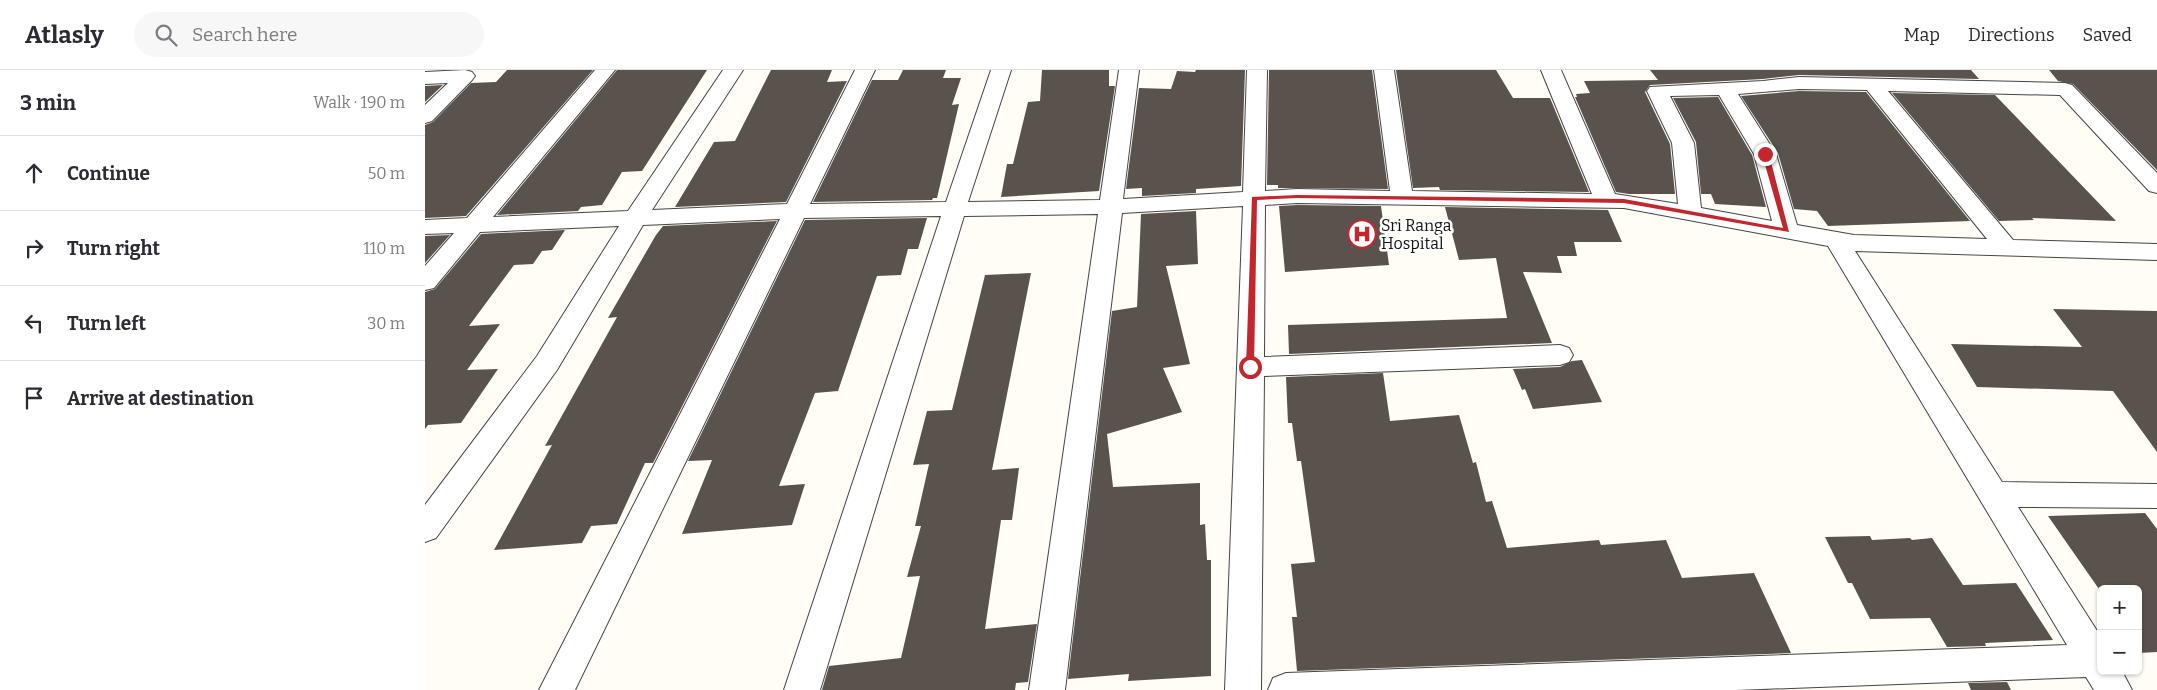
<!DOCTYPE html>
<meta charset="utf-8">
<style>
body{margin:0;font-family:Bitter,serif;background:#f7f7f7;color:#2b2b33}
.controls{position:absolute;right:15px;bottom:15px;display:grid;overflow:hidden;border-radius:8px;box-shadow:0 1px 4px #0004}
.controls button{width:45px;height:45px;display:grid;place-items:center;padding:0;border:0;border-bottom:1px solid #e1e1e2;background:#fff;color:#2b2b33;font:25px sans-serif}
.stop{position:absolute;width:15px;height:15px;margin:-11px;border:4px solid #c4262e;border-radius:50%;background:#fff}
.stop.end{background:#c4262e;border-color:#fff;box-shadow:0 1px 5px #0008}
.list{margin:0;padding:0;list-style:none}
h2{display:flex;justify-content:space-between;align-items:center;height:65px;margin:0;padding:0 20px;font-size:21px}
h2 small{font-size:16px;font-weight:400;color:#7c7c81}
.list li{display:grid;grid-template-columns:32px 1fr auto;gap:15px;align-items:center;box-sizing:border-box;height:75px;padding:0 20px;border-top:1px solid #e1e1e2}
.list b{display:block;font-size:19px;white-space:nowrap}
.list em{font-size:16px;font-style:normal;color:#7c7c81}
.icon{flex:none;width:28px;height:28px;fill:none;stroke:currentColor;stroke-width:2;stroke-linecap:round;stroke-linejoin:round}
.map{position:relative;flex:none;width:1732px;height:620px;overflow:hidden}
header{display:flex;align-items:center;gap:30px;box-sizing:border-box;height:70px;padding:0 25px;background:#fff;border-bottom:1px solid #e1e1e2}
header strong{font-size:24px}
nav{display:flex;gap:28px;margin-inline-start:auto;font-size:18px}
.search{width:350px;height:45px;background:#f7f7f7;display:flex;align-items:center;gap:12px;box-sizing:border-box;padding:0 18px;border-radius:28px;color:#7c7c81;font-size:19px}
main{display:flex}
aside{flex:1;background:#fff}
.map>svg:first-child{display:block}
.building{fill:#5a524d}
.lines{fill:none;stroke-linecap:round;stroke-linejoin:round}
.minor-casing{stroke:#444;stroke-width:2}
.minor{fill:#fff;fill-rule:evenodd}
.route{fill:#c4262e}
.labels{text-anchor:middle;stroke-width:5;stroke-linejoin:round;paint-order:stroke}
.poi-label{font-size:16px;fill:#111;stroke:#fff;text-anchor:start}
</style>
<header>
<strong>Atlasly</strong>
<div class="search"><svg class="icon" aria-label="search" viewBox="0 0 24 24"><circle cx="10" cy="10" r="6"/><path d="M15 15l6 6"/></svg>Search here</div>
<nav><a>Map</a><a>Directions</a><a>Saved</a></nav>
</header>
<main>
<aside>
<h2>3 min<small>Walk · 190 m</small></h2>
<ul class="list">
<li><svg class="icon" aria-label="ahead" viewBox="0 0 24 24"><path d="M12 20V5M6 11l6-6 6 6"/></svg><div><b>Continue</b></div><em>50 m</em></li>
<li><svg class="icon" aria-label="right" viewBox="0 0 24 24"><path d="M7 20v-9h11M14 6l5 5-5 5"/></svg><div><b>Turn right</b></div><em>110 m</em></li>
<li><svg class="icon" aria-label="left" viewBox="0 0 24 24"><path d="M17 20v-9H6M10 6l-5 5 5 5"/></svg><div><b>Turn left</b></div><em>30 m</em></li>
<li><svg class="icon" aria-label="arrive" viewBox="0 0 24 24"><path d="M6 21V4h12l-3 4 3 4H6"/></svg><div><b>Arrive at destination</b></div></li>
</ul>
</aside>
<div class="map">
<svg width="1732" height="620" viewBox="0 0 1732 620">
<rect width="100%" height="100%" fill="#fffdf5"/>
<g class="building">
<path d="M82 0H168L41 146 0 148V55L8 52 46 13 71 12Z"/>
<path d="M192 0H282L217 101 197 102 177 135 156 137 153 141 72 145Z"/>
<path d="M346 0H407L402 12 422 11 361 132 250 137 289 72 310 71Z"/>
<path d="M478 0H521L518 8H536L527 35 534 34 512 128H508L507 130 388 132 447 10H473Z"/>
<path d="M617 0H684V16H690L674 121 576 127 582 94H588L603 32 615 31Z"/>
<path d="M771 0H820L816 116 771 119V123L717 126V118L701 119 714 18 746 19 752 1 770 2Z"/>
<path d="M844 0H947L963 119 853 118V115H842Z"/>
<path d="M971 0H1071L1088 28H1125L1164 122 1015 120 1014 117 988 118Z"/>
<path d="M1225 0H1546L1554 9 1374 5 1338 9 1225 15 1220 22 1245 74 1250 124H1204L1191 122 1150 27H1152L1151 24 1165 23 1159 11 1233 10Z"/>
<path d="M1624 0H1732V100L1648 14 1633 11Z"/>
<path d="M18 15 0 32V16Z"/>
<path d="M1374 21 1441 22 1545 151 1403 156 1392 141 1369 139 1353 83 1316 26Z"/>
<path d="M1467 23 1570 25 1691 151 1607 148 1609 150 1574 151Z"/>
<path d="M1293 27 1327 85 1341 137 1290 134 1286 124H1276L1271 72 1248 28Z"/>
<path d="M872 135 956 136 964 195 860 202 854 136Z"/>
<path d="M1020 137 1183 140 1197 172H1149L1152 186H1132L1137 203 1098 202 1127 273 864 284 863 255 1082 248 1071 188 1034 190Z"/>
<path d="M771 141 773 194 741 196 765 294 738 298 757 342 682 364 688 417 775 413V455L780 454 782 490H786V606L703 611 704 604 643 609 687 241 712 237 716 144Z"/>
<path d="M502 148 493 179H483L476 205 452 206 413 321 390 323 354 416 380 414 367 455 257 464 287 390 263 391 380 150Z"/>
<path d="M352 151 228 393H220L192 454 166 456 157 473 69 480 127 375 120 376 192 247 183 248 231 165 238 156Z"/>
<path d="M140 160 127 180 117 181 108 194 89 195 44 256 75 254 42 300 73 299 36 353 3 355 0 359V222L10 219 56 164Z"/>
<path d="M25 165 0 193V166Z"/>
<path d="M606 203 567 400 594 398 587 450H576L560 559 612 554 603 612 591 613 590 620H397L404 596 476 588 495 506 482 507 496 456H490L504 394 488 395 502 341 527 340 560 205Z"/>
<path d="M1628 239 1732 241V382L1688 321 1552 317 1526 274 1657 277Z"/>
<path d="M1157 290 1177 332 1108 339 1100 319 1097 320 1088 299 1135 297 1147 291Z"/>
<path d="M958 303 965 351 1034 345 1048 393 1051 392 1061 432 1067 431 1082 478 1174 470 1176 475 1241 470 1257 508 1329 503 1366 583 872 601 867 547H872L866 494 890 492 876 391H872L867 353H863L861 307Z"/>
<path d="M1720 443 1732 459V582L1713 583V519H1676V522L1623 446Z"/>
<path d="M1445 466 1447 470 1485 468 1487 470 1507 468 1538 515 1591 513 1628 570 1560 573 1561 576 1522 577 1505 548 1445 549 1427 513H1423L1400 467Z"/>
<path d="M1582 612 1586 620H1546L1543 613Z"/>
</g>
<g class="lines">
<defs>
<g id="minor">
<path d="M40 0 47 2 50 6 47 10 7 51 0 53V35L23 13 0 14V2Z"/>
<path d="M170 0H190L68 147 203 141 298 0H318L227 140 362 134 430 0H450L385 134 521 132 566 0H586L543 132 675 130 694 0H714L698 129 818 122 822 0H842L840 121 872 119 965 121 949 0H969L987 121 1167 124 1116 0H1136L1190 124 1253 134 1247 73 1222 21 1225 17 1338 11 1374 7 1640 13 1647 15 1732 103V123L1724 121 1635 25 1463 21 1588 170 1732 174V190L1430 181 1577 412 1732 414V438L1593 437 1676 567V601H1697L1707 620H1669L1661 607 1311 620H843L848 608 861 603 1642 575 1403 176 1199 138 872 133 840 135 839 287 1135 275 1144 278 1148 285 1144 292 1135 295 839 306 836 620H800L818 136 697 143 640 620H604L673 144 539 146 395 620H359L516 146 379 148 150 620H114L355 149 218 155 132 300 11 468 0 472V435L112 286 194 156 55 162 9 218 0 220V196L29 163 0 164V150L42 148ZM1374 19 1442 20 1562 169 1429 165 1372 155 1351 84 1313 24ZM1294 25 1329 84 1347 151 1276 138 1269 73 1245 26Z"/>
</g>
</defs>
<use href="#minor" class="minor-casing"/>
<use href="#minor" class="minor"/>
</g>
<path class="route" d="M1340 82 1344 84 1364 162 1199 133 872 128 832 130 829 297 825 300 821 297 827 127 872 125 1199 129 1358 158 1337 84Z"/>
<defs>
<symbol id="hospital-ring" viewBox="-11 -11 22 22"><circle r="9.5" fill="#fff" stroke="#c4262e" stroke-width="1.5"/><path d="M-5-5h3v3.5h4V-5h3V5h-3V1.5h-4V5h-3Z" fill="#c4262e"/></symbol>
</defs>
<g fill-rule="evenodd">
<use href="#hospital-ring" x="921" y="148" width="32" height="32"/>
</g>
<g class="labels">
<g class="poi-label">
<text x="956" y="161">Sri Ranga<tspan x="956" dy="18">Hospital</tspan></text>
</g>
</g>
</svg>
<div class="controls">
<button>+</button>
<button>−</button>
</div>
<div class="stop" style="left:825px;top:297px"></div>
<div class="stop end" style="left:1340px;top:84px"></div>
</div>
</main>
